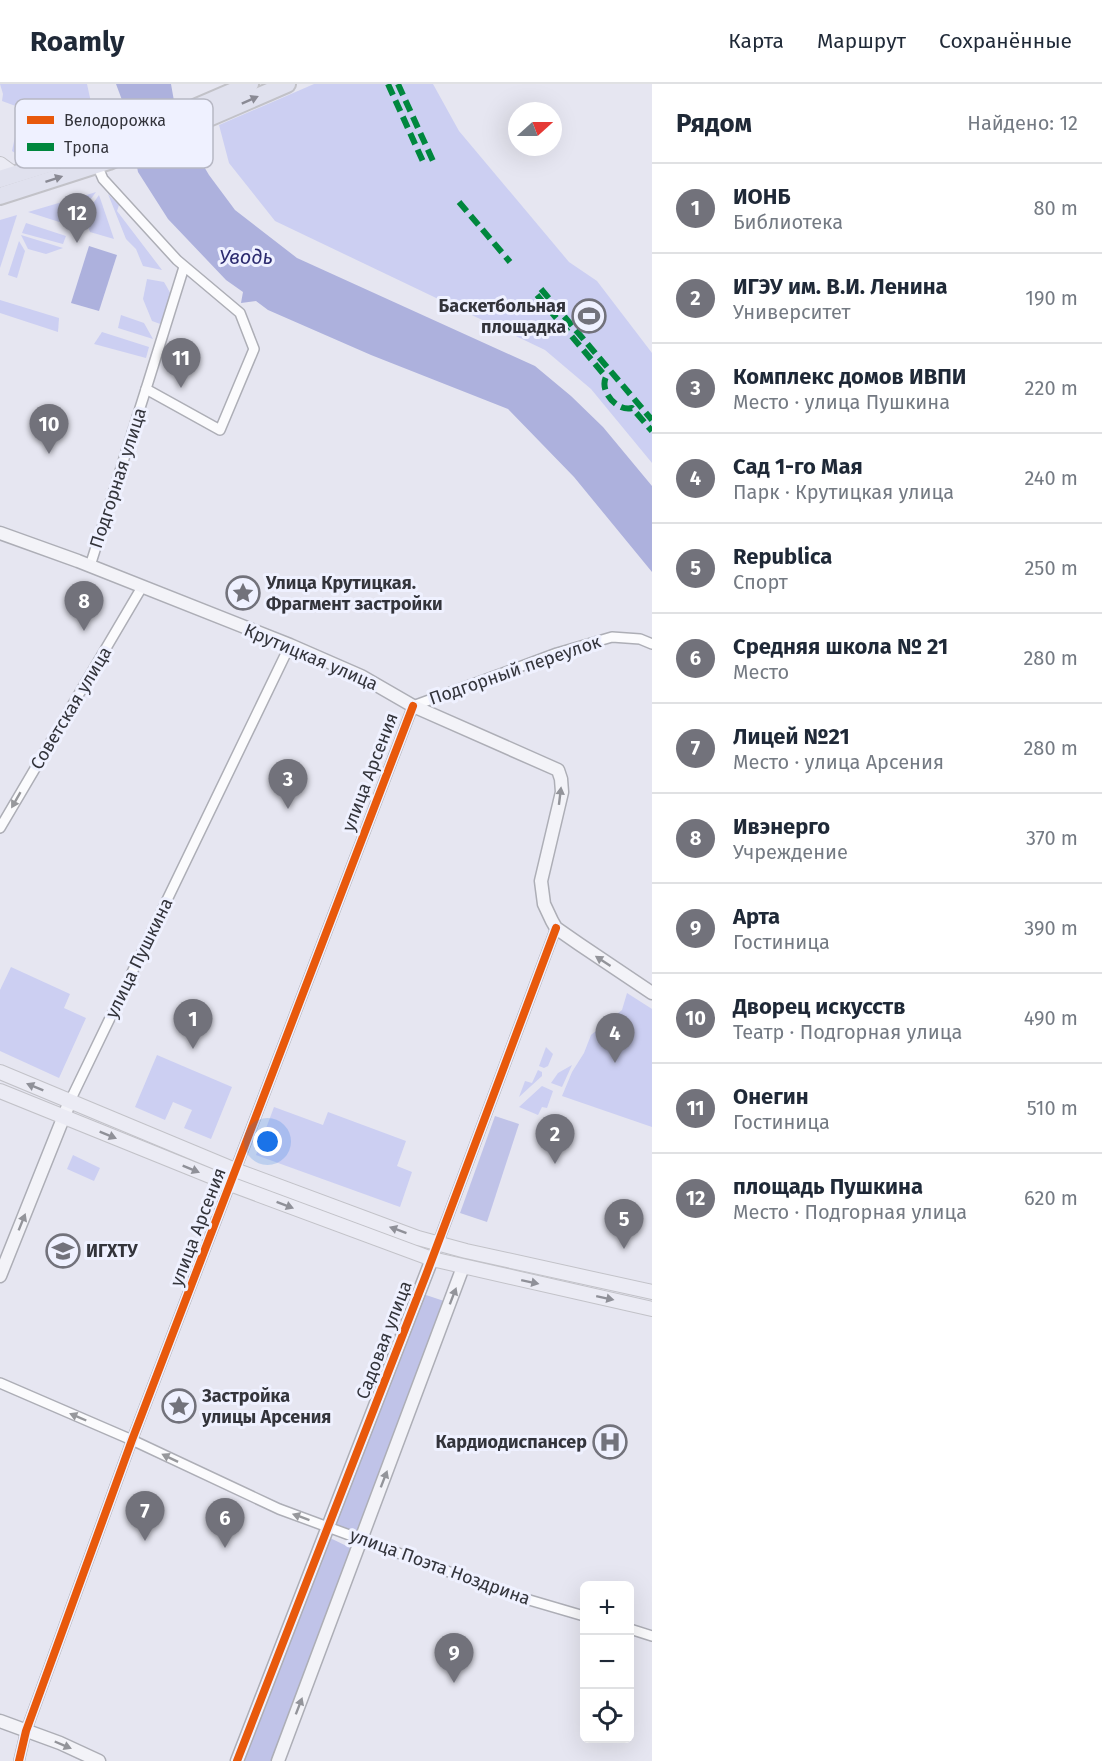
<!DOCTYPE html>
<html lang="ru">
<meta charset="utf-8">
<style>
body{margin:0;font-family:"Fira Sans",sans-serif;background:#f6f6f7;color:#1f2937}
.controls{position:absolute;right:18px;bottom:18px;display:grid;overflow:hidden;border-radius:9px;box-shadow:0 6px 24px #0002}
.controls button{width:54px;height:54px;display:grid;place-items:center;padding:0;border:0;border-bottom:2px solid #e0e1e3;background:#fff;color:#1f2937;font:30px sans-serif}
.compass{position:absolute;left:508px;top:18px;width:54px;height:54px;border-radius:50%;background:#fff;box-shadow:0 6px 24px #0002;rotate:69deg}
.you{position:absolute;left:268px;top:1058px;width:21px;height:21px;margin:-15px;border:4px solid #fff;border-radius:50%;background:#1a73e8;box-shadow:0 0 0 9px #1a73e833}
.badge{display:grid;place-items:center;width:39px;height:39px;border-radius:50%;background:#72727b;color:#fff;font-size:20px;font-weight:700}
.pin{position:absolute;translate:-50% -50px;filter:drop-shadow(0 2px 3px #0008)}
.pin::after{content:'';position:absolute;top:32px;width:21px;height:18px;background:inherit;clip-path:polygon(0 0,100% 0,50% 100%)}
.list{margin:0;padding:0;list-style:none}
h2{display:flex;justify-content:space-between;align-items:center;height:78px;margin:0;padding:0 24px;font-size:26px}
h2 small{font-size:20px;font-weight:400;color:#747a83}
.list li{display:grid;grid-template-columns:39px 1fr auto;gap:18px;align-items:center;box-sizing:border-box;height:90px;padding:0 24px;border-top:2px solid #e0e1e3}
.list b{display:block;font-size:22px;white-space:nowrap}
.list p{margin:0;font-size:20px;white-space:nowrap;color:#747a83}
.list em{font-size:20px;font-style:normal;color:#747a83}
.icon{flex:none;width:33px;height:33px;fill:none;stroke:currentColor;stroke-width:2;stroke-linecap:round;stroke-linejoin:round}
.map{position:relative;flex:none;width:652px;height:1677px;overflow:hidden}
header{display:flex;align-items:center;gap:36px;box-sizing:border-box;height:84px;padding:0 30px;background:#fff;border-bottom:2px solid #e0e1e3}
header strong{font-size:28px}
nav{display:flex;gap:33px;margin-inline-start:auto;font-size:21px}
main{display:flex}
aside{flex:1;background:#fff}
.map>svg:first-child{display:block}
.green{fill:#cccff2}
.forest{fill:#c0c3e8}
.water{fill:#adb1dd}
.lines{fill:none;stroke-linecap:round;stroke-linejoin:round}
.street-casing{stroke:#adaeb6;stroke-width:12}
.secondary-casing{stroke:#adaeb6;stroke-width:15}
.primary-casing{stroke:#c2c2c8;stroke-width:16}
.highway-casing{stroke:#c2c2c8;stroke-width:20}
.street{stroke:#fbfbfd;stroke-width:9}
.secondary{stroke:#f3f3f8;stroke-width:12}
.primary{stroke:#ebebf4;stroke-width:14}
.highway{stroke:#e0e1ee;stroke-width:16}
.quiet{stroke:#00873e;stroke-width:6;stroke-dasharray:12 6;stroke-linecap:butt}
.cycleway-casing{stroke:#eff1ff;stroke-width:11}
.cycleway{stroke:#e8590c;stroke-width:8}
.oneway{fill:#8a8a94}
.oneway2{fill:#93949a}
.oneway3{fill:#97989c}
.oneway4{fill:#8f9098}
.labels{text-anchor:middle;stroke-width:6;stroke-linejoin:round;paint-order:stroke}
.poi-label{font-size:18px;font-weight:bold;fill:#33343b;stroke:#eff1ff;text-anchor:start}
.street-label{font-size:18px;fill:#33343b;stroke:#eff1ff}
.water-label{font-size:20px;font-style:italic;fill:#2d2c70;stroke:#eff1ff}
.key{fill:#eff1ff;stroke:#b7b8c4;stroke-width:1.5}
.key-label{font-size:16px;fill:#33343b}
</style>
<header>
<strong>Roamly</strong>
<nav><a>Карта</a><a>Маршрут</a><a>Сохранённые</a></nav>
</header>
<main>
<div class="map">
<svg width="652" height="1677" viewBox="0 0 652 1677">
<rect width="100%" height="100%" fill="#e6e6f1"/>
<g class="green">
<path d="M87 0 92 23 82 33 69 53 20 72 12 67 21 24 2 17 3 10 0 0Z"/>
<path d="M314 0H433L459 47 569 178 597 197 652 269V379L591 305 545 266 275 137 229 79 219 41Z"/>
<path d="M96 108 82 127 77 114Z"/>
<path d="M108 110 119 121 117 127 162 186 143 182 136 165 126 155Z"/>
<path d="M99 111 114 155 90 148 84 132Z"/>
<path d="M69 116 78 144 28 128Z"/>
<path d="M17 131 0 184V136Z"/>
<path d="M26 139 66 152 63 160 22 149Z"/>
<path d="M21 151 63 164 46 170 28 165Z"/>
<path d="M19 157 25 167 17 194 8 191Z"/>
<path d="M147 195 164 198 172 212 163 241 152 237 143 215Z"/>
<path d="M0 216 59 234 58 248 0 229Z"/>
<path d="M121 231 144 239 153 255 118 244Z"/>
<path d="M102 248 149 263 146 274 94 260Z"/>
<path d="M11 883 70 910 64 924 86 934 59 994 0 967V906Z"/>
<path d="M627 909 652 925V1043L562 1012 572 988 584 969 591 951 622 926Z"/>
<path d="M546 963 553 970 548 982 544 984 539 982Z"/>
<path d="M157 971 232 1003 211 1055 184 1044 192 1026 173 1018 165 1036 135 1023Z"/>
<path d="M572 981 562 1003 551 999 558 989Z"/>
<path d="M538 986 542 988V992L519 1013 525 997 532 999Z"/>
<path d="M542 1002 553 1007 547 1024 542 1023 538 1031 519 1023Z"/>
<path d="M274 1023 323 1041 328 1028 406 1057 397 1082 412 1088 400 1123 256 1071Z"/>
<path d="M73 1071 100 1084 94 1097 67 1085Z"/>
</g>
<g class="forest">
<path d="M495 1032 519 1040 487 1138 460 1129Z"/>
<path d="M423 1210 447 1218 357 1454 331 1441Z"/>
<path d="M328 1453 355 1466 275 1677H244Z"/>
</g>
<g class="water">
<path d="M116 0H171L174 17 193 64 209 91 235 126 297 174 535 282 571 312 603 343 652 402V488L574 393 508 325 371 271 268 226 256 217 241 219 243 208 226 196 168 135 138 88 125 24Z"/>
<path d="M89 162 117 171 99 227 71 219Z"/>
</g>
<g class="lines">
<defs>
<g id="street">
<path d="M97 81 103 95 177 176 240 229 254 265 220 346 146 305 184 183"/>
<path d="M90 482 146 305"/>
<path d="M0 744 142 503"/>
<path d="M70 1017 290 561"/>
<path d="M432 1175 556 844"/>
<path d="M0 1299 132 1356 279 1425 509 1510 584 1532"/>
<path d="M630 1545 652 1552"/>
<path d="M19 1677 26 1647 132 1356 413 622 557 569 612 553 640 555 652 560"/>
</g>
<g id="secondary">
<path d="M0 449 78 477 290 561 361 592 413 622 558 686 561 695 562 708 541 797 544 820 552 837 556 844 579 860 652 909"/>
<path d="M0 1192 70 1017"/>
<path d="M0 1637 60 1659 99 1677"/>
<path d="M237 1677 432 1175"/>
<path d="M278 1677 463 1183"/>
</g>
<g id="primary">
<path d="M0 80 15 91"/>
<path d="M0 988 235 1086 418 1154 466 1167 652 1208"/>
<path d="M0 1007 230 1100 432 1175 652 1225"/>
</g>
<g id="highway">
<path d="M0 95 106 62 250 0"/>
<path d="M0 112 109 77 287 0"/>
</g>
</defs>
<use href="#street" class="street-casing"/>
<use href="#secondary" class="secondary-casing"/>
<use href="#primary" class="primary-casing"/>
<use href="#highway" class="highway-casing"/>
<use href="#street" class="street"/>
<use href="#secondary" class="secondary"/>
<use href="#primary" class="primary"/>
<use href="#highway" class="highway"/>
<g class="quiet">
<path d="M388 0 425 82"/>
<path d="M398 0 433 77"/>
<path d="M459 118 510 178"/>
<path d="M541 205 652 336"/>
<path d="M537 211 606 293C599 307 617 328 632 324L652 347"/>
</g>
<defs>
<g id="cycleway">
<path d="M19 1677 26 1647 132 1356 413 622"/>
<path d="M237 1677 426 1191 556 844"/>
</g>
</defs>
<use href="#cycleway" class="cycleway-casing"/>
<use href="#cycleway" class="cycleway"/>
</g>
<defs><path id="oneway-solid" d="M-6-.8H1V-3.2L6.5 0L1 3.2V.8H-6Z" transform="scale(1.5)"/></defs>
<g class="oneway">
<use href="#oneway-solid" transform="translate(250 16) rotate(-24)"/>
<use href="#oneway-solid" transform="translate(54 95) rotate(-18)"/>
</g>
<g class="oneway2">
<use href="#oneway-solid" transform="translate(560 712) rotate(-83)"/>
<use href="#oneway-solid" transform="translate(603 877) rotate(-147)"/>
<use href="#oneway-solid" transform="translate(22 1138) rotate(-68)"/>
<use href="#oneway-solid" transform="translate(453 1212) rotate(-69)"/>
<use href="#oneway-solid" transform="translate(384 1395) rotate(-69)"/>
<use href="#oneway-solid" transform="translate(299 1622) rotate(-69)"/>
<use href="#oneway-solid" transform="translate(63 1661) rotate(23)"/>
</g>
<g class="oneway3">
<use href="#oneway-solid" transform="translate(16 716) rotate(120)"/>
<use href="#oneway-solid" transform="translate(78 1333) rotate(-157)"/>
<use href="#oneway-solid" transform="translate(170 1374) rotate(-154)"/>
<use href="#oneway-solid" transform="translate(301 1433) rotate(-160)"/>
</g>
<g class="oneway4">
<use href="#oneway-solid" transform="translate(35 1003) rotate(-158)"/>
<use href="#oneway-solid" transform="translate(108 1051) rotate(22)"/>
<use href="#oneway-solid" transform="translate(191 1085) rotate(22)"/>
<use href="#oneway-solid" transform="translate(285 1121) rotate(21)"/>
<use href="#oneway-solid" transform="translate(398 1146) rotate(-160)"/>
<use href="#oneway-solid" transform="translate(530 1198) rotate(12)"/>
<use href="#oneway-solid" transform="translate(605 1214) rotate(12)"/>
</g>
<defs>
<symbol id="stadium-ring" viewBox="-11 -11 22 22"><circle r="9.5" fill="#eff1ff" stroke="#72727b" stroke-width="1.5"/><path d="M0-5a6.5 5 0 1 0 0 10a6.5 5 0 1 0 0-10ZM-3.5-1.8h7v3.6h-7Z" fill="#72727b"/></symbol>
<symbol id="sight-ring" viewBox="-11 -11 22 22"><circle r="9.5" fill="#eff1ff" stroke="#72727b" stroke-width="1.5"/><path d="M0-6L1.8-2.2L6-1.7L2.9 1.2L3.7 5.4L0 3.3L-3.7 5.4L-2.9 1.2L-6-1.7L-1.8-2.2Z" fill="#72727b"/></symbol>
<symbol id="university-ring" viewBox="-11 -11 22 22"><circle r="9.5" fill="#eff1ff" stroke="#72727b" stroke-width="1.5"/><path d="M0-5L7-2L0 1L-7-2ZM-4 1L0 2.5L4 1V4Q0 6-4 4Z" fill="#72727b"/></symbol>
<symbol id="hospital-ring" viewBox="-11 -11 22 22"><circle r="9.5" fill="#eff1ff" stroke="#72727b" stroke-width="1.5"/><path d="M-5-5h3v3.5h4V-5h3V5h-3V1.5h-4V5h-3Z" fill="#72727b"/></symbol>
</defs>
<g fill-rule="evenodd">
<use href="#stadium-ring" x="570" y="213" width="38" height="38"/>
<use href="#sight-ring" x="224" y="490" width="38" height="38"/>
<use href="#university-ring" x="44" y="1148" width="38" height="38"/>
<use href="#sight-ring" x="160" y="1303" width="38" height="38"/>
<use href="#hospital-ring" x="591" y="1339" width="38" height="38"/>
</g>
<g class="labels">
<g class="poi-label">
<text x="566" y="228" text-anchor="end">Баскетбольная<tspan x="566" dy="21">площадка</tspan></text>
<text x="266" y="505">Улица Крутицкая.<tspan x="266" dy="21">Фрагмент застройки</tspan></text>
<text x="86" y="1173">ИГХТУ</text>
<text x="202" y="1318">Застройка<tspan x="202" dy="21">улицы Арсения</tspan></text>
<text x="587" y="1364" text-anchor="end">Кардиодиспансер</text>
</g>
<g class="street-label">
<text transform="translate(118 394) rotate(-72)" y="6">Подгорная улица</text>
<text transform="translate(311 573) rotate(23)" y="6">Крутицкая улица</text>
<text transform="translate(515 586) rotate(-19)" y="6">Подгорный переулок</text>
<text transform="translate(71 624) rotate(-59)" y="6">Советская улица</text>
<text transform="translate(370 688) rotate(-69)" y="6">улица Арсения</text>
<text transform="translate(139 874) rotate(-64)" y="6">улица Пушкина</text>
<text transform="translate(198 1143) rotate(-69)" y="6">улица Арсения</text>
<text transform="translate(384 1256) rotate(-69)" y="6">Садовая улица</text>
<text transform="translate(440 1483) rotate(20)" y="6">улица Поэта Ноздрина</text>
</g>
<g class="water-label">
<text x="246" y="180">Уводь</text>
</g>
</g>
<rect x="15" y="15" width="198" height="69" rx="9" class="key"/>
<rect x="27" y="32" width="27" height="8" fill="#e8590c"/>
<rect x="27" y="59" width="27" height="8" fill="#00873e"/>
<g class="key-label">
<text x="64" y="42">Велодорожка</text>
<text x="64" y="69">Тропа</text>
</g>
</svg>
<div class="controls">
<button>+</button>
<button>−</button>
<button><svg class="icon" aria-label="locate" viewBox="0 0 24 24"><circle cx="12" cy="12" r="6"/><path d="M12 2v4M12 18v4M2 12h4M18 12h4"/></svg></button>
</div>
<svg class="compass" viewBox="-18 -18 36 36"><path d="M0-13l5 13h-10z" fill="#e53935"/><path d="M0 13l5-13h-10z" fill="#747a83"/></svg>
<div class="you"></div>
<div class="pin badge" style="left:193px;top:965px">1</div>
<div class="pin badge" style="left:555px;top:1080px">2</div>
<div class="pin badge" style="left:288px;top:725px">3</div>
<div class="pin badge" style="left:615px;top:979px">4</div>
<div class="pin badge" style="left:624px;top:1165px">5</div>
<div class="pin badge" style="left:225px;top:1464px">6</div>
<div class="pin badge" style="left:145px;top:1457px">7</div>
<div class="pin badge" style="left:84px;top:547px">8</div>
<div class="pin badge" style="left:454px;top:1599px">9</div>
<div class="pin badge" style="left:49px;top:370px">10</div>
<div class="pin badge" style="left:181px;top:304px">11</div>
<div class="pin badge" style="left:77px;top:159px">12</div>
</div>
<aside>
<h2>Рядом<small>Найдено: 12</small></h2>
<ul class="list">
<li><span class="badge">1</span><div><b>ИОНБ</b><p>Библиотека</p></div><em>80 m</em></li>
<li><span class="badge">2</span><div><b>ИГЭУ им. В.И. Ленина</b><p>Университет</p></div><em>190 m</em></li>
<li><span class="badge">3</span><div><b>Комплекс домов ИВПИ</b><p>Место · улица Пушкина</p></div><em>220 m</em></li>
<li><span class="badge">4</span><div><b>Сад 1-го Мая</b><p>Парк · Крутицкая улица</p></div><em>240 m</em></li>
<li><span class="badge">5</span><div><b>Republica</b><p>Спорт</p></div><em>250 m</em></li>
<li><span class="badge">6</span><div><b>Средняя школа № 21</b><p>Место</p></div><em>280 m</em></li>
<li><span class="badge">7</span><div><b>Лицей №21</b><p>Место · улица Арсения</p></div><em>280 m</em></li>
<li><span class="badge">8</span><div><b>Ивэнерго</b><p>Учреждение</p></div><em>370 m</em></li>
<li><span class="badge">9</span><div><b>Арта</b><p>Гостиница</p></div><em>390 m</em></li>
<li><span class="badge">10</span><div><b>Дворец искусств</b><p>Театр · Подгорная улица</p></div><em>490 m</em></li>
<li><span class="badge">11</span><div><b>Онегин</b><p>Гостиница</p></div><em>510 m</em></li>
<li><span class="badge">12</span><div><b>площадь Пушкина</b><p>Место · Подгорная улица</p></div><em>620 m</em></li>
</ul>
</aside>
</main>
